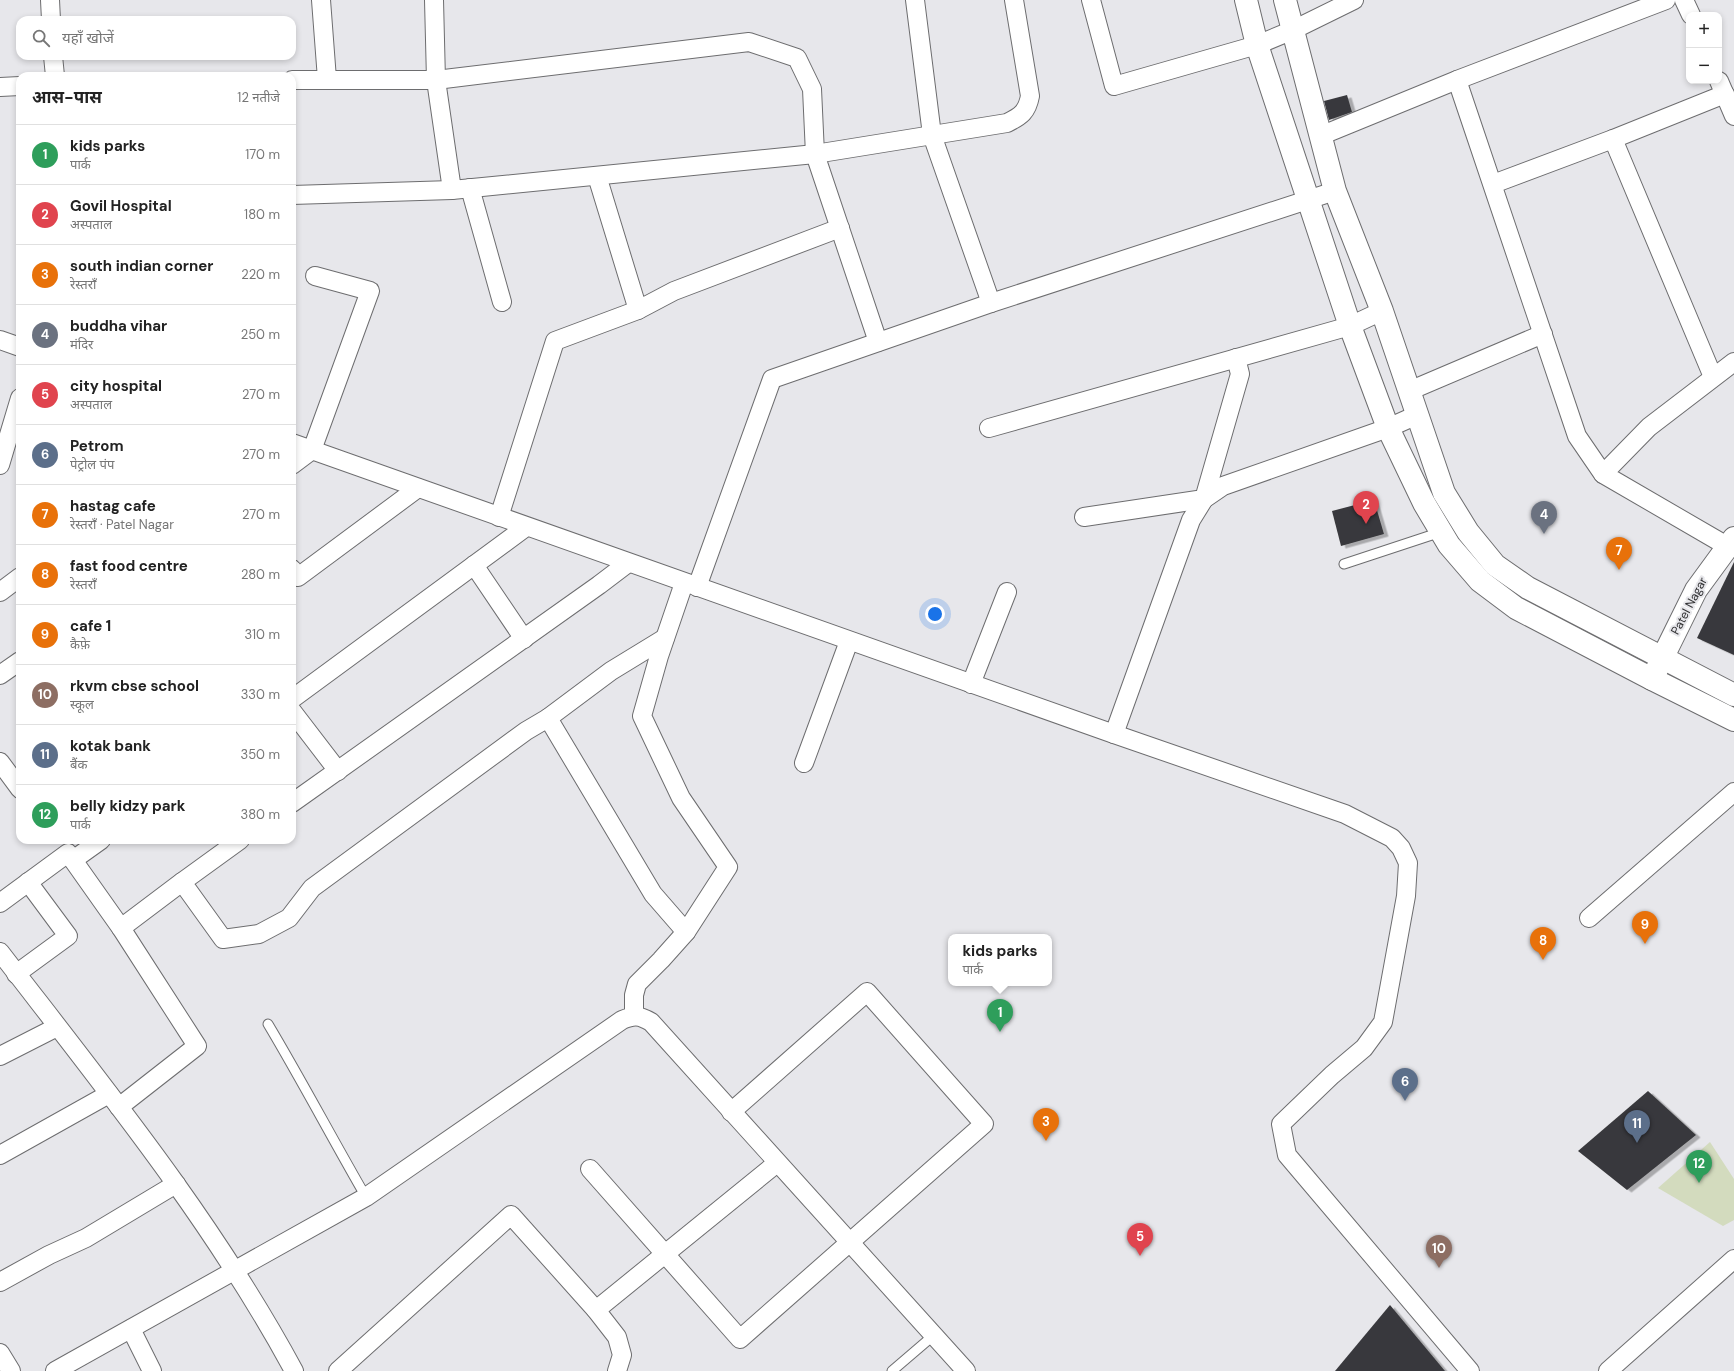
<!DOCTYPE html>
<html lang="hi">
<meta charset="utf-8">
<style>
body{margin:0;font-family:"DM Sans","Noto Sans Devanagari",sans-serif;background:#f2f2f2;color:#222}
.controls{position:absolute;right:12px;top:12px;display:grid;overflow:hidden;border-radius:8px;box-shadow:0 2px 6px #0003}
.controls button{width:36px;height:36px;display:grid;place-items:center;padding:0;border:0;border-bottom:1px solid #e0e0e0;background:#fff;color:#222;font:20px sans-serif}
.you{position:absolute;left:935px;top:614px;width:14px;height:14px;margin:-10px;border:3px solid #fff;border-radius:50%;background:#1a73e8;box-shadow:0 0 0 6px #1a73e833}
.badge{display:grid;place-items:center;width:26px;height:26px;border-radius:50%;background:#db2777;color:#fff;font-size:13px;font-weight:700}
.pin{position:absolute;translate:-50% -33px;filter:drop-shadow(0 1px 2px #0008)}
.pin::after{content:'';position:absolute;top:21px;width:14px;height:12px;background:inherit;clip-path:polygon(0 0,100% 0,50% 100%)}
.popup{position:absolute;left:948px;top:934px;width:104px;height:52px;box-sizing:border-box;display:grid;place-content:center;border-radius:8px;background:#fff;filter:drop-shadow(0 1px 3px #0005);font-size:13px;white-space:nowrap;color:#767676}
.popup b{font-size:15px;color:#222}
.popup::after{content:'';position:absolute;left:50%;top:100%;margin-left:-8px;border:8px solid transparent;border-top-color:#fff}
.list{margin:0;padding:0;list-style:none}
h2{display:flex;justify-content:space-between;align-items:center;height:52px;margin:0;padding:0 16px;font-size:17px}
h2 small{font-size:13px;font-weight:400;color:#767676}
.list li{display:grid;grid-template-columns:26px 1fr auto;gap:12px;align-items:center;box-sizing:border-box;height:60px;padding:0 16px;border-top:1px solid #e0e0e0}
.list b{display:block;font-size:15px;white-space:nowrap}
.list p{margin:0;font-size:13px;white-space:nowrap;color:#767676}
.list em{font-size:13px;font-style:normal;color:#767676}
.icon{flex:none;width:22px;height:22px;fill:none;stroke:currentColor;stroke-width:2;stroke-linecap:round;stroke-linejoin:round}
.map{position:relative;flex:none;width:1734px;height:1371px;overflow:hidden}
.search{position:absolute;background:#fff;box-shadow:0 2px 6px #0003;left:16px;top:16px;width:280px;height:44px;display:flex;align-items:center;gap:10px;box-sizing:border-box;padding:0 14px;border-radius:12px;color:#767676;font-size:15px}
.panel{position:absolute;background:#fff;box-shadow:0 2px 6px #0003;left:16px;top:72px;width:280px;height:772px;border-radius:12px}
.map>svg:first-child{display:block}
.green{fill:#d3dbbe}
.building{fill:#39393c;filter:url(#shadow)}
.lines{fill:none;stroke-linecap:round;stroke-linejoin:round}
.service-casing{stroke:#6d6d6f;stroke-width:11}
.minor-casing{stroke:#6d6d6f;stroke-width:20}
.tertiary-casing{stroke:#6d6d6f;stroke-width:24}
.secondary-casing{stroke:#6d6d6f;stroke-width:24}
.service{stroke:#fff;stroke-width:9}
.minor{stroke:#fff;stroke-width:18}
.tertiary{stroke:#fff;stroke-width:22}
.secondary{stroke:#fff;stroke-width:22}
.labels{text-anchor:middle;stroke-width:4;stroke-linejoin:round;paint-order:stroke}
.street-label{font-size:12px;fill:#323234;stroke:#e7e7eb}
</style>
<div class="map">
<svg width="1734" height="1371" viewBox="0 0 1734 1371">
<defs>
<filter id="shadow"><feDropShadow dx="4.5" dy="2.5" stdDeviation="0" flood-color="#0004"/></filter>
</defs>
<rect width="100%" height="100%" fill="#e7e7eb"/>
<path class="green" d="M1710 1142 1734 1179V1220L1723 1226 1658 1188Z"/>
<g class="building">
<path d="M1347 95 1352 112 1329 120 1324 101Z"/>
<path d="M1374 500 1384 534 1341 546 1332 511Z"/>
<path d="M1734 562V655L1697 638Z"/>
<path d="M1648 1091 1696 1135 1627 1190 1578 1151Z"/>
<path d="M1390 1305 1445 1371H1335Z"/>
</g>
<g class="lines">
<defs>
<g id="service">
<path d="M1344 564 1441 532"/>
<path d="M268 1024C302 1081 333 1140 366 1197"/>
<path d="M892 1371 934 1335"/>
</g>
<g id="minor">
<path d="M50 0 51 20"/>
<path d="M321 0 327 79"/>
<path d="M434 0 436 80 452 190 815 154 1007 123C1021 116 1027 112 1030 96L1014 0"/>
<path d="M915 0 932 135 991 303"/>
<path d="M1091 0 1114 86 1257 45 1293 30 1354 0"/>
<path d="M1684 0 1691 15"/>
<path d="M53 56 55 76"/>
<path d="M292 80H436L749 42 797 58 812 89 815 154 878 342"/>
<path d="M1457 80 1577 436 1603 474"/>
<path d="M1719 81 1734 116"/>
<path d="M0 87 20 86"/>
<path d="M1320 136 1457 80 1666 0"/>
<path d="M1613 139 1713 377"/>
<path d="M597 176 638 310 674 291 840 228"/>
<path d="M1493 184 1613 139 1725 94"/>
<path d="M470 188 502 302"/>
<path d="M292 195 452 190"/>
<path d="M0 340 20 347"/>
<path d="M1409 391 1543 334"/>
<path d="M989 428 1350 326 1382 311"/>
<path d="M292 443 1114 734 1345 814 1392 838 1401 848 1408 863 1406 896 1383 1022 1364 1048 1332 1075 1281 1124 1287 1155 1470 1371"/>
<path d="M0 465 20 398"/>
<path d="M292 465 312 450 370 291 315 276"/>
<path d="M499 517 555 341 638 310"/>
<path d="M1084 517 1204 499 1240 374 1236 358"/>
<path d="M1727 546 1603 474 1649 427 1734 362"/>
<path d="M474 565 524 639"/>
<path d="M292 569 298 577 418 488"/>
<path d="M697 587 772 379 991 303 1335 191"/>
<path d="M0 592 20 577"/>
<path d="M0 675 20 661"/>
<path d="M971 684 1007 592"/>
<path d="M292 699 526 527"/>
<path d="M292 711 338 771"/>
<path d="M548 718 611 671 665 638"/>
<path d="M1114 734 1191 520 1204 499 1223 486 1388 428 1417 415"/>
<path d="M0 762 20 789"/>
<path d="M804 763 849 641"/>
<path d="M292 803 599 585 628 563"/>
<path d="M240 840 182 882 223 939 259 934 289 918 312 888 526 731 548 718 653 894 686 932"/>
<path d="M73 860 101 840"/>
<path d="M0 903 68 853 121 928"/>
<path d="M1589 918 1734 792"/>
<path d="M0 952C104 1087 213 1221 294 1371"/>
<path d="M16 974 68 936 28 882"/>
<path d="M634 1015V995L637 984 661 960 686 932 728 867 681 798 642 716 659 656 684 583"/>
<path d="M0 1056 57 1027"/>
<path d="M119 1107 197 1046 121 928 182 882"/>
<path d="M0 1155 109 1094"/>
<path d="M590 1169 740 1339 984 1124 867 992 731 1112"/>
<path d="M0 1282 49 1255 86 1238 176 1184"/>
<path d="M596 1310 777 1163"/>
<path d="M131 1329 152 1371"/>
<path d="M0 1353 11 1371"/>
<path d="M55 1371 366 1197 622 1020C634 1015 639 1015 651 1022L966 1371"/>
<path d="M338 1371 511 1215 596 1310 617 1337 622 1355 617 1371"/>
<path d="M1608 1371 1734 1259"/>
</g>
<path id="tertiary" d="M1652 679 1696 590 1734 538"/>
<g id="secondary">
<path d="M1246 0 1257 45 1350 326 1388 428 1424 503 1449 545 1480 581 1516 608 1652 679 1734 720"/>
<path d="M1285 0 1335 191 1382 311 1444 493 1468 532 1495 565 1528 588 1734 695"/>
</g>
</defs>
<use href="#service" class="service-casing"/>
<use href="#minor" class="minor-casing"/>
<use href="#tertiary" class="tertiary-casing"/>
<use href="#secondary" class="secondary-casing"/>
<use href="#service" class="service"/>
<use href="#minor" class="minor"/>
<use href="#tertiary" class="tertiary"/>
<use href="#secondary" class="secondary"/>
</g>
<g class="labels">
<g class="street-label">
<text transform="translate(1689 606) rotate(-62)" y="4">Patel Nagar</text>
</g>
</g>
</svg>
<div class="controls">
<button>+</button>
<button>−</button>
</div>
<div class="you"></div>
<div class="pin badge" style="left:1000px;top:1032px;background:#2e9e5b">1</div>
<div class="popup"><b>kids parks</b>पार्क</div>
<div class="pin badge" style="left:1366px;top:524px;background:#e0444e">2</div>
<div class="pin badge" style="left:1046px;top:1141px;background:#e8710a">3</div>
<div class="pin badge" style="left:1544px;top:534px;background:#6b7280">4</div>
<div class="pin badge" style="left:1140px;top:1256px;background:#e0444e">5</div>
<div class="pin badge" style="left:1405px;top:1101px;background:#5c6f8a">6</div>
<div class="pin badge" style="left:1619px;top:570px;background:#e8710a">7</div>
<div class="pin badge" style="left:1543px;top:960px;background:#e8710a">8</div>
<div class="pin badge" style="left:1645px;top:944px;background:#e8710a">9</div>
<div class="pin badge" style="left:1439px;top:1268px;background:#8d6e63">10</div>
<div class="pin badge" style="left:1637px;top:1143px;background:#5c6f8a">11</div>
<div class="pin badge" style="left:1699px;top:1183px;background:#2e9e5b">12</div>
<div class="search"><svg class="icon" aria-label="search" viewBox="0 0 24 24"><circle cx="10" cy="10" r="6"/><path d="M15 15l6 6"/></svg>यहाँ खोजें</div>
<section class="panel">
<h2>आस-पास<small>12 नतीजे</small></h2>
<ul class="list">
<li><span class="badge" style="background:#2e9e5b">1</span><div><b>kids parks</b><p>पार्क</p></div><em>170 m</em></li>
<li><span class="badge" style="background:#e0444e">2</span><div><b>Govil Hospital</b><p>अस्पताल</p></div><em>180 m</em></li>
<li><span class="badge" style="background:#e8710a">3</span><div><b>south indian corner</b><p>रेस्तराँ</p></div><em>220 m</em></li>
<li><span class="badge" style="background:#6b7280">4</span><div><b>buddha vihar</b><p>मंदिर</p></div><em>250 m</em></li>
<li><span class="badge" style="background:#e0444e">5</span><div><b>city hospital</b><p>अस्पताल</p></div><em>270 m</em></li>
<li><span class="badge" style="background:#5c6f8a">6</span><div><b>Petrom</b><p>पेट्रोल पंप</p></div><em>270 m</em></li>
<li><span class="badge" style="background:#e8710a">7</span><div><b>hastag cafe</b><p>रेस्तराँ · Patel Nagar</p></div><em>270 m</em></li>
<li><span class="badge" style="background:#e8710a">8</span><div><b>fast food centre</b><p>रेस्तराँ</p></div><em>280 m</em></li>
<li><span class="badge" style="background:#e8710a">9</span><div><b>cafe 1</b><p>कैफ़े</p></div><em>310 m</em></li>
<li><span class="badge" style="background:#8d6e63">10</span><div><b>rkvm cbse school</b><p>स्कूल</p></div><em>330 m</em></li>
<li><span class="badge" style="background:#5c6f8a">11</span><div><b>kotak bank</b><p>बैंक</p></div><em>350 m</em></li>
<li><span class="badge" style="background:#2e9e5b">12</span><div><b>belly kidzy park</b><p>पार्क</p></div><em>380 m</em></li>
</ul>
</section>
</div>
